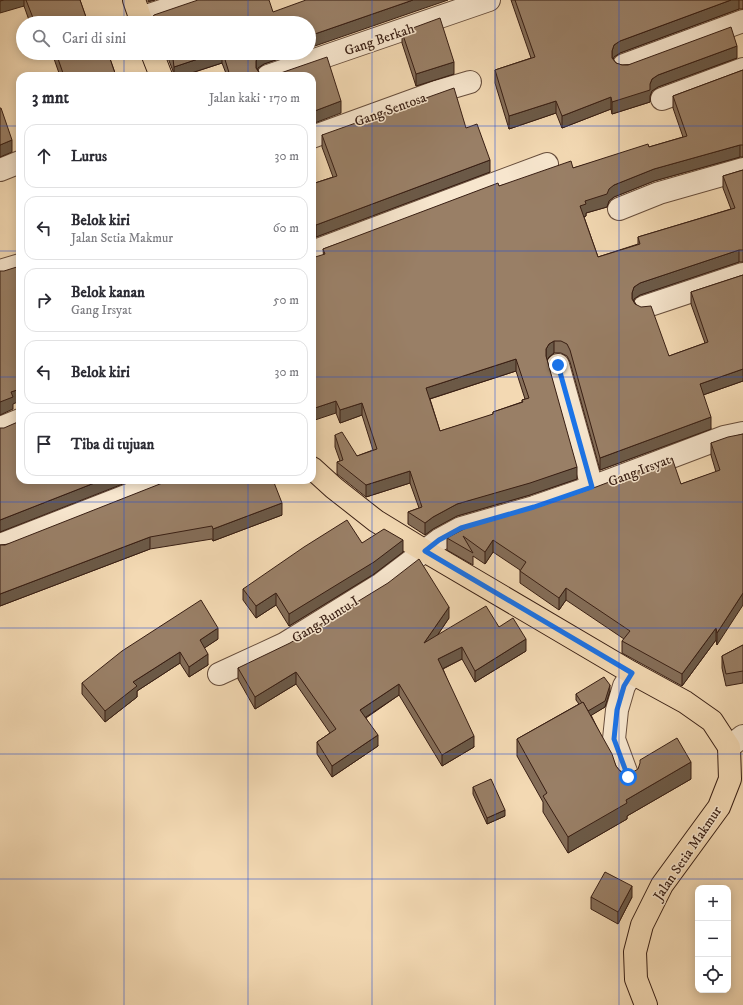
<!DOCTYPE html>
<html lang="id">
<meta charset="utf-8">
<style>
body{margin:0;font-family:"IM FELL DW Pica",serif;background:#f2f2f3;color:#2b2b33}
.controls{position:absolute;right:12px;bottom:12px;display:grid;overflow:hidden;border-radius:8px;box-shadow:0 2px 10px #0003}
.controls button{width:36px;height:36px;display:grid;place-items:center;padding:0;border:0;border-bottom:1px solid #e1e1e2;background:#fff;color:#2b2b33;font:20px sans-serif}
.stop{position:absolute;width:12px;height:12px;margin:-9px;border:3px solid #1a73e8;border-radius:50%;background:#fff}
.stop.end{background:#1a73e8;border-color:#fff;box-shadow:0 1px 4px #0008}
.list{margin:0;padding:0;list-style:none}
h2{display:flex;justify-content:space-between;align-items:center;height:52px;margin:0;padding:0 16px;font-size:17px}
h2 small{font-size:13px;font-weight:400;color:#7c7c81}
.list li{display:grid;grid-template-columns:26px 1fr auto;gap:12px;align-items:center;box-sizing:border-box;height:64px;margin:0 8px 8px;padding:0 8px;border:1px solid #e1e1e2;border-radius:12px}
.list b{display:block;font-size:15px;white-space:nowrap}
.list p{margin:0;font-size:13px;white-space:nowrap;color:#7c7c81}
.list em{font-size:13px;font-style:normal;color:#7c7c81}
.icon{flex:none;width:22px;height:22px;fill:none;stroke:currentColor;stroke-width:2;stroke-linecap:round;stroke-linejoin:round}
.map{position:relative;flex:none;width:743px;height:1005px;overflow:hidden}
.search{position:absolute;background:#fff;box-shadow:0 2px 10px #0003;left:16px;top:16px;width:300px;height:44px;display:flex;align-items:center;gap:10px;box-sizing:border-box;padding:0 14px;border-radius:22px;color:#7c7c81;font-size:15px}
.panel{position:absolute;background:#fff;box-shadow:0 2px 10px #0003;left:16px;top:72px;width:300px;height:412px;border-radius:12px}
.map>svg:first-child{display:block}
.lines{fill:none;stroke-linecap:round;stroke-linejoin:round}
.minor-casing{stroke:#674d3b;stroke-width:24}
.major-casing{stroke:#381e13;stroke-width:24}
.minor{stroke:#f7e6ce;stroke-width:22}
.major{stroke:#f3d9b3;stroke-width:22}
.wall{fill:#846d58;stroke:#381e13;fill-rule:evenodd}
.shaded-wall{fill:#6b5947;stroke:#381e13}
.building{fill:#997f66;stroke:#381e13;fill-rule:evenodd}
.route{stroke:#1a73e8;stroke-width:5}
.grid{fill:none;stroke:#1d4ed8;stroke-width:1;stroke-opacity:0.55}
.labels{text-anchor:middle;stroke-width:3;stroke-linejoin:round;paint-order:stroke}
.street-label{font-size:14px;fill:#381e13;stroke:#f7e6ce}
</style>
<div class="map">
<svg width="743" height="1005" viewBox="0 0 743 1005">
<rect width="100%" height="100%" fill="#f3d9b3"/>
<filter id="stains"><feTurbulence type="fractalNoise" baseFrequency=".005" numOctaves="4"/><feColorMatrix values="0 0 0 0 .2 0 0 0 0 .09 0 0 0 0 .02 0 0 0 .5 -.17"/></filter>
<radialGradient id="worn" r=".72"><stop offset=".6" stop-color="#630" stop-opacity="0"/><stop offset="1" stop-color="#630" stop-opacity=".3"/></radialGradient>
<g class="lines">
<defs>
<g id="minor">
<path d="M140 18 195 0"/>
<path d="M624 65 743 21"/>
<path d="M268 76 489 0"/>
<path d="M662 99 743 69"/>
<path d="M312 137 436 92 470 82"/>
<path d="M0 170 20 162"/>
<path d="M619 209 659 193 743 169"/>
<path d="M312 252 547 164"/>
<path d="M0 271 20 265"/>
<path d="M644 307 743 274"/>
<path d="M558 365 592 487"/>
<path d="M0 428 20 420"/>
<path d="M0 545 167 480"/>
<path d="M219 674 284 644 381 584 439 540 461 528 534 507 592 487 724 437 743 433"/>
<path d="M729 747 743 736"/>
<path d="M628 777 614 739 617 710 624 686 632 673"/>
</g>
<g id="major">
<path d="M134 0 142 23"/>
<path d="M152 53 161 76"/>
<path d="M312 468 334 488 376 521 425 551 632 673 685 702 712 721 729 747 730 779 719 807 662 885 642 925 635 952 636 979 646 1005"/>
</g>
</defs>
<use href="#minor" class="minor-casing"/>
<use href="#major" class="major-casing"/>
<use href="#minor" class="minor"/>
<use href="#major" class="major"/>
</g>
<g class="wall">
<path d="M0 0H80L88 23H30L24 6Z"/>
<path d="M511 0H743V9H739L620 53 614 57 613 59 616 63 622 65 737 58 658 87 652 91 650 96V102L612 114 611 109 562 128 556 113 509 129 495 83V70L531 58Z"/>
<path d="M402 32 454 74 416 86 402 43Z"/>
<path d="M52 53H108L116 76H60Z"/>
<path d="M166 53H296L264 64 258 68V70L260 74 266 76H227L222 63 182 76H173V71Z"/>
<path d="M743 70V157H740L654 181 614 197 609 201 607 207 586 213V216L584 217 598 257 638 244V237L731 209 723 188V176L743 170V262H739L640 295 634 299V301L669 356 705 343 691 304V292L743 275V381L703 395 711 429 600 470 570 362 567 356 561 353H554L549 357 547 360 577 479 530 495 457 516 433 529 425 535 408 524V512L419 508 410 483 366 497 337 474V462L340 461 335 447V435L357 456 373 450 362 415 340 423 336 413 323 249 499 186 573 168 649 147 683 137 673 108V96ZM516 371 525 399 522 400V402L493 412V415L440 431 430 399Z"/>
<path d="M466 128 490 172 316 237 312 226V184L333 177 322 147V135Z"/>
<path d="M743 434 717 645 716 640 682 686 622 653V641L624 639 566 600 559 610 520 583V570L493 552 485 564 473 556V565L447 550V538L681 484 716 472 711 455V443Z"/>
<path d="M282 515 213 541 212 539 150 549 0 606V545Z"/>
<path d="M362 543 403 552 374 574 289 626 276 605 256 618 243 600V589Z"/>
<path d="M449 618 437 636 499 627 526 651 475 682 462 659 443 669 474 747 442 766 399 695 366 718 378 746 332 777 317 754V742L330 733 296 684 255 709 238 679V668Z"/>
<path d="M218 639 204 648 208 665 189 677 180 663 137 691V697L105 722 82 694V683Z"/>
<path d="M743 645V683L726 686 722 668V656Z"/>
<path d="M610 691 605 707 591 715 616 766 620 771 626 773 691 779 627 816V819L568 853 543 812V802L517 756V739L579 704 576 700V694Z"/>
<path d="M473 787 505 816 487 824 473 794Z"/>
<path d="M591 897H632L618 924 591 909Z"/>
</g>
<g class="shaded-wall">
<path d="M4 0H24V6L0 13V1Z"/>
<path d="M148 0H155L148 2Z"/>
<path d="M413 0H448L309 48V36Z"/>
<path d="M731 0H739V9L620 53 614 57 612 63V51L614 45 620 41Z"/>
<path d="M737 46V58L658 87 652 91 650 96V102L612 114V102L650 84 652 79 658 75Z"/>
<path d="M216 53H222V63L182 76H174V67Z"/>
<path d="M263 53H296L264 64 258 68 256 73V61L258 56Z"/>
<path d="M454 62V74L416 86V74Z"/>
<path d="M611 97V109L562 128V116Z"/>
<path d="M341 101V113L312 124V112Z"/>
<path d="M556 101V113L509 129V116Z"/>
<path d="M12 140V152L0 157V145Z"/>
<path d="M740 145V157L654 181 614 197 609 201 607 207 586 213V216L580 218V206L585 201 614 185 654 169Z"/>
<path d="M490 160V172L316 237V225Z"/>
<path d="M739 250V262L640 295 634 299 632 305V293L634 287 640 283Z"/>
<path d="M554 341V353L549 357 546 362V349L549 344Z"/>
<path d="M516 359V371L426 400V388Z"/>
<path d="M743 369V381L700 396V384Z"/>
<path d="M20 389V401L13 404V409L0 415V402L11 392Z"/>
<path d="M336 401V413L312 421V409Z"/>
<path d="M362 403V415L340 423V410Z"/>
<path d="M711 417V429L600 470V458Z"/>
<path d="M577 467V479L530 495 457 516 433 529 425 535V523L433 517 457 504Z"/>
<path d="M410 471V483L366 497V485Z"/>
<path d="M102 480H133L0 532V520Z"/>
<path d="M282 503V515L213 541V529Z"/>
<path d="M150 537V549L0 606V594Z"/>
<path d="M403 540V552L374 574 289 626V614Z"/>
<path d="M493 540V552L485 564V552Z"/>
<path d="M566 588V600L559 610V598Z"/>
<path d="M276 593V605L256 618V606Z"/>
<path d="M743 593V605L717 645V633Z"/>
<path d="M449 607V618L424 655V643Z"/>
<path d="M218 628V639L200 651V640Z"/>
<path d="M716 628V640L682 686V674Z"/>
<path d="M526 639V651L475 682V671Z"/>
<path d="M462 647V659L438 671V659Z"/>
<path d="M180 652V663L137 691V697L105 722V711L133 682Z"/>
<path d="M208 654V665L189 677V667Z"/>
<path d="M296 672V684L255 709V697Z"/>
<path d="M399 684V695L360 721V710Z"/>
<path d="M610 685V691L605 707 587 718V712Z"/>
<path d="M378 735V746L332 777V766Z"/>
<path d="M474 736V747L442 766V755Z"/>
<path d="M691 762V779L627 816V819L568 853V837L626 800Z"/>
<path d="M505 810V816L487 824V818Z"/>
<path d="M632 886V897L618 924V912Z"/>
</g>
<g class="building">
<path d="M26 0H80L88 23H35Z"/>
<path d="M198 0H269L273 12 306 0H413L309 36V23H152L151 19 154 15Z"/>
<path d="M515 0H731L620 41 614 45 612 51V58L616 63 622 65H628L731 27 737 46 658 75 652 79 650 84V90L612 102 611 97 562 116 556 101 509 116 495 70 535 57Z"/>
<path d="M440 18 454 62 416 74 402 32Z"/>
<path d="M56 53H108L116 76H64Z"/>
<path d="M170 53H216L174 67 173 59Z"/>
<path d="M223 53H263L258 56 256 61V68L260 74 266 76H230Z"/>
<path d="M327 57 341 101 312 112V76H269H272Z"/>
<path d="M743 70V145H740L654 169 614 185 609 189 607 194 585 201 586 204 580 206 598 257 640 244 638 237 735 208 723 176 743 170V250H739L640 283 634 287 632 293V299L635 304 641 307 651 306 669 356 708 342 691 292 743 275V369L700 384 711 417 600 458 570 350 567 344 561 341H554L549 344 546 349V356L577 467 530 483 457 504 433 517 425 523 408 512 422 507 410 471 366 485 337 462 343 460 335 435 342 432 357 456 377 449 362 403 340 410 336 401 312 409V258L325 254 323 249 498 183 499 186 571 161 573 168 648 144 649 147 687 136 673 96ZM516 359 529 398 522 400 523 402 493 412V414L440 431 426 388Z"/>
<path d="M454 88 466 128 477 124 490 160 316 225 312 214V184L337 176 322 135Z"/>
<path d="M0 108H1L12 140 0 145Z"/>
<path d="M20 266V389L11 392 13 397 0 402V271H4Z"/>
<path d="M20 421V480H102L0 520V428H4Z"/>
<path d="M743 434V593L717 633 716 628 682 674 622 641 630 631 566 588 559 598 520 571 526 562 493 540 485 552 463 536 473 553 447 538 466 528 538 507 596 487 672 458 681 484 720 470 711 443 728 437Z"/>
<path d="M170 480H273L282 503 213 529 212 526 150 537 0 594V545H5Z"/>
<path d="M347 520 362 543 384 529 403 540 374 562 289 614 276 593 256 606 243 589 304 547Z"/>
<path d="M419 559 449 607 424 643 486 606 499 627 513 618 526 639 475 671 462 647 438 659 474 736 442 755 399 684 360 710 378 735 332 766 317 742 336 729 296 672 255 697 238 668 290 643 388 583Z"/>
<path d="M201 600 218 628 200 640 208 654 189 667 180 652 133 682 137 686 105 711 82 683 122 651Z"/>
<path d="M743 645V671L726 674 722 656Z"/>
<path d="M604 677 610 685 605 701 588 711 583 702 582 703 576 694Z"/>
<path d="M583 702 612 754 616 766 620 771 626 773 633 772 638 769 640 763V760L677 738 691 762 626 800 627 803 568 837 543 796 547 793 517 739Z"/>
<path d="M491 779 505 810 487 818 473 787Z"/>
<path d="M605 872 632 886 618 912 591 897Z"/>
</g>
<g class="lines">
<path class="route" d="M558 365 592 487 534 507 461 528 439 540 425 551 632 673 624 686 617 710 614 739 628 777"/>
</g>
<path class="grid" d="M124 0V23M248 0V23M372 0V1005M495 0V1005M619 0V1005M124 53V76M248 53V76M0 126H20M312 126H743M0 251H20M312 251H743M0 377H20M312 377H743M124 480V1005M248 480V1005M0 502H743M0 628H743M0 754H743M0 879H743"/>
<g class="labels">
<g class="street-label">
<text transform="translate(379 39) rotate(-19)" y="5">Gang Berkah</text>
<text transform="translate(390 109) rotate(-20)" y="5">Gang Sentosa</text>
<text transform="translate(639 470) rotate(-21)" y="5">Gang Irsyat</text>
<text transform="translate(325 619) rotate(-32)" y="5">Gang Buntu I</text>
<text transform="translate(687 853) rotate(-56)" y="5">Jalan Setia Makmur</text>
</g>
</g>
<rect width="100%" height="100%" filter="url(#stains)"/>
<rect width="100%" height="100%" fill="url(#worn)"/>
</svg>
<div class="controls">
<button>+</button>
<button>−</button>
<button><svg class="icon" aria-label="locate" viewBox="0 0 24 24"><circle cx="12" cy="12" r="6"/><path d="M12 2v4M12 18v4M2 12h4M18 12h4"/></svg></button>
</div>
<div class="stop" style="left:628px;top:777px"></div>
<div class="stop end" style="left:558px;top:365px"></div>
<div class="search"><svg class="icon" aria-label="search" viewBox="0 0 24 24"><circle cx="10" cy="10" r="6"/><path d="M15 15l6 6"/></svg>Cari di sini</div>
<section class="panel">
<h2>3 mnt<small>Jalan kaki · 170 m</small></h2>
<ul class="list">
<li><svg class="icon" aria-label="ahead" viewBox="0 0 24 24"><path d="M12 20V5M6 11l6-6 6 6"/></svg><div><b>Lurus</b></div><em>30 m</em></li>
<li><svg class="icon" aria-label="left" viewBox="0 0 24 24"><path d="M17 20v-9H6M10 6l-5 5 5 5"/></svg><div><b>Belok kiri</b><p>Jalan Setia Makmur</p></div><em>60 m</em></li>
<li><svg class="icon" aria-label="right" viewBox="0 0 24 24"><path d="M7 20v-9h11M14 6l5 5-5 5"/></svg><div><b>Belok kanan</b><p>Gang Irsyat</p></div><em>50 m</em></li>
<li><svg class="icon" aria-label="left" viewBox="0 0 24 24"><path d="M17 20v-9H6M10 6l-5 5 5 5"/></svg><div><b>Belok kiri</b></div><em>30 m</em></li>
<li><svg class="icon" aria-label="arrive" viewBox="0 0 24 24"><path d="M6 21V4h12l-3 4 3 4H6"/></svg><div><b>Tiba di tujuan</b></div></li>
</ul>
</section>
</div>
